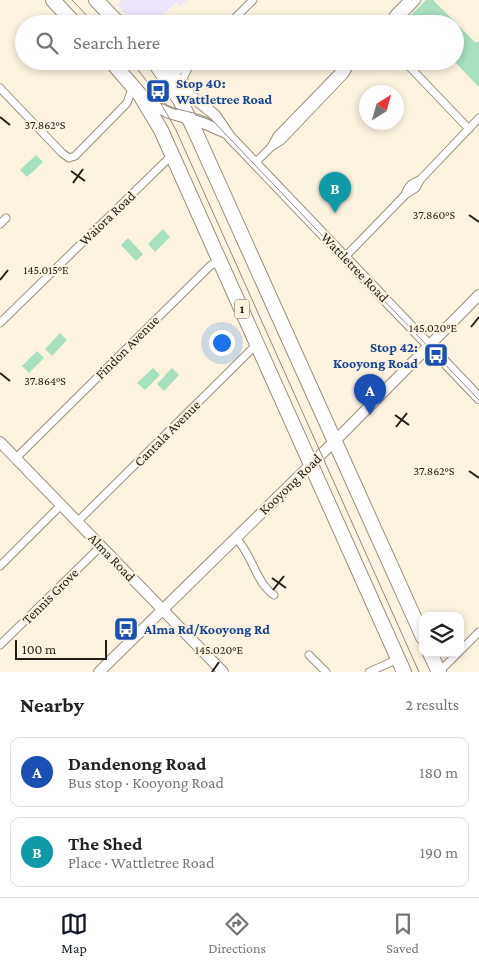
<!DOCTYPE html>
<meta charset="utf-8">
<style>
body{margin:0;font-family:"Crimson Pro",serif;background:#f6f6f6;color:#222}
.controls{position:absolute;right:15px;bottom:15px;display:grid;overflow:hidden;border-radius:10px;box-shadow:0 2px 8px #0003}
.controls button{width:45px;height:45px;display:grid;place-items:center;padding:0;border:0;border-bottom:1px solid #e0e0e0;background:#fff;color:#222;font:25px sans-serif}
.compass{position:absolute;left:359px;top:85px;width:45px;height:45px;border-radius:50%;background:#fff;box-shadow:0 2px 8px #0003;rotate:37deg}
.scale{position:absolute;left:15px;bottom:12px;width:92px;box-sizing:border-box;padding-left:5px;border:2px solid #211d17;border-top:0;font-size:14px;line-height:18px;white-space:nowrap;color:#211d17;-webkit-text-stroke:4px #fcf2e0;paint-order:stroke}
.you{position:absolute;left:221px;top:342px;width:18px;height:18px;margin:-12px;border:4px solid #fff;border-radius:50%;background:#1a73e8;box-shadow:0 0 0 8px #1a73e833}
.badge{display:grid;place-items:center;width:32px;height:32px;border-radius:50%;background:#111827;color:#fff;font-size:16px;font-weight:700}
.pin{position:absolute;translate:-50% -41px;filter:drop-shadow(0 1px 2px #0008)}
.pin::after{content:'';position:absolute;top:26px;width:18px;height:15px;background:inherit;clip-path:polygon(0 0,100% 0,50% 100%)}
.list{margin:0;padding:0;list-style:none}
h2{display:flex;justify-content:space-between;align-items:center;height:65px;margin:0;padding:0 20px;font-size:21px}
h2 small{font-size:16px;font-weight:400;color:#767676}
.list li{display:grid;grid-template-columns:32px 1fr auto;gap:15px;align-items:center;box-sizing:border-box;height:70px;margin:0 10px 10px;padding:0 10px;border:1px solid #e0e0e0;border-radius:10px}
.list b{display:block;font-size:19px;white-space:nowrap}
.list p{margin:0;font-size:16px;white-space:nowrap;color:#767676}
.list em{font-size:16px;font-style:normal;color:#767676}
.icon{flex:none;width:28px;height:28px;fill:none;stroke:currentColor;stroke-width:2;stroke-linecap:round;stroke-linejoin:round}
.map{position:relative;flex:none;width:479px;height:672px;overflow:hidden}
.search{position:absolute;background:#fff;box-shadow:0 2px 8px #0003;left:15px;right:15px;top:15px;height:55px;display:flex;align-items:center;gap:12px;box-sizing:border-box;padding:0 18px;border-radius:28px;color:#767676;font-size:19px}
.sheet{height:225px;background:#fff}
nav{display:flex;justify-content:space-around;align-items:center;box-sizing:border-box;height:70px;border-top:1px solid #e0e0e0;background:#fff;font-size:14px;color:#767676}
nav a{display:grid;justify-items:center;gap:2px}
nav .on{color:#111827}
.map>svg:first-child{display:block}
.education{fill:#ece5fb}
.green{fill:#a7e0be}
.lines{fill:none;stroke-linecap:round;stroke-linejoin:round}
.street-casing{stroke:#988f7e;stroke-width:9}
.secondary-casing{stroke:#988f7e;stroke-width:12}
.highway-casing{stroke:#988f7e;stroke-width:16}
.street{stroke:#fff;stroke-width:7}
.secondary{stroke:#fff;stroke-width:10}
.highway{stroke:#fff;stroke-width:14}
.tram{stroke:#918a7e;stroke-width:1}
.ticks{fill:none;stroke:#211d17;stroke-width:2}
.labels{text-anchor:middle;stroke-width:4;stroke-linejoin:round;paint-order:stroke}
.shield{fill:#fcf2e0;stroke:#635d53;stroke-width:1}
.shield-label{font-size:12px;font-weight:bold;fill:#211d17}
.transit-label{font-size:14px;font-weight:bold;fill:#164399;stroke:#fcf2e0;text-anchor:start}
.street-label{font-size:14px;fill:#211d17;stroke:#fcf2e0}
.ticks-label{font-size:12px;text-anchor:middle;fill:#211d17;stroke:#fcf2e0;stroke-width:4;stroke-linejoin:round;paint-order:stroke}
</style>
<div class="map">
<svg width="479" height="672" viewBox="0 0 479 672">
<rect width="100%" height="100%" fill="#fcf2e0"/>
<path class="education" d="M122 0H187L180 6 176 2 153 24H135L117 5Z"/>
<g class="green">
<path d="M426 0H433L476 43 479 41V87L454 61H455V24H417L410 16Z"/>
<path d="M36 155 43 162 27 177 20 170Z"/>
<path d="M163 229 170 237 155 252 148 244Z"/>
<path d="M128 238 143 254 136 261 121 245Z"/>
<path d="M60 333 67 340 52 356 45 349Z"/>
<path d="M37 351 44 358 29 373 22 366Z"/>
<path d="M153 368 160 375 145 390 137 383Z"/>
<path d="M172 368 179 375 164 391 157 384Z"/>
</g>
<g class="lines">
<defs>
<g id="street">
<path d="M393 16C404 17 410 7 417 0"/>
<path d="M229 24 253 0"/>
<path d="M389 24 395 13 408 0"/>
<path d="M404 61 469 129"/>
<path d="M171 72 178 71 190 62"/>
<path d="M184 86V76L192 61"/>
<path d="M0 88 62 153 69 158 75 156 127 103 133 86"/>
<path d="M271 147 277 136 341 70 353 61"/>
<path d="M255 163 271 147 281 141 345 74 350 65"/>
<path d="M405 195C408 186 411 183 420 180"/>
<path d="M0 224 6 218"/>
<path d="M345 257 405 195 416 188 420 180 479 118"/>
<path d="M0 323 172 155"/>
<path d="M16 458 210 266 219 260"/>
<path d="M77 522 252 349 258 346"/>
<path d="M235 537C252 553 255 582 274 595"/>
<path d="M0 566 61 505"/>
<path d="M0 645 101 546"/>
<path d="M460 651 479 632"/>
<path d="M309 655 326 672"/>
<path d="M369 672 398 659"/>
<path d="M439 672 458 653"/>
</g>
<g id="secondary">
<path d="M158 61 176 77 191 96 215 115 230 137 479 398"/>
<path d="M144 101 169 113 203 123 226 133"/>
<path d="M0 442 223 672"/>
<path d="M99 672 346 430 479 295"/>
</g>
<g id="highway">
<path d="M53 0 75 24"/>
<path d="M96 0 119 24"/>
<path d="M111 61 140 95 161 130 404 672"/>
<path d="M154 61 180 100 195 131 423 637"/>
<path d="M430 653 439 672"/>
</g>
</defs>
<use href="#street" class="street-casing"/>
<use href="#secondary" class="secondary-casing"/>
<use href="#highway" class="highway-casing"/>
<use href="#street" class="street"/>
<use href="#secondary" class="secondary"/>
<use href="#highway" class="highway"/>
<g class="tram">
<path d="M72 0 95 24"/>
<path d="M131 61 152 88 176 130 419 672"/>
<path d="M161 101C176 113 197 110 213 121L479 400"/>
</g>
</g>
<path class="ticks" d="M0 117 10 125M71 171 85 181M73 183 83 169M469 215 479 222M0 280 8 270M471 327 479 317M0 373 10 381M395 415 409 425M396 427 407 413M469 471 479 478M272 578 286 588M273 590 284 576M212 672 219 662"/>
<defs>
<symbol id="bus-square" viewBox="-11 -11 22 22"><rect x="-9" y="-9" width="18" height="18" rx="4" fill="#1a4fb4" stroke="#fcf2e0"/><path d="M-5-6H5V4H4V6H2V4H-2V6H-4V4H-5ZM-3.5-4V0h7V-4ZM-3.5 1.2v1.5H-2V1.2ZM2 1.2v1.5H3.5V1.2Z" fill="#fff"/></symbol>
</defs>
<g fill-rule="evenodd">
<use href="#bus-square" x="144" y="77" width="28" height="28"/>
<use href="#bus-square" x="422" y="341" width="28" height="28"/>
<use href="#bus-square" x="112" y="615" width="28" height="28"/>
</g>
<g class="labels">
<rect class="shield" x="234.5" y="299.5" width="15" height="19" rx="4"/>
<g class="shield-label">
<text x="242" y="313">1</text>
</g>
<g class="transit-label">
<text x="176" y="88">Stop 40:<tspan x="176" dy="16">Wattletree Road</tspan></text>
<text x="418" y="352" text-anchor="end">Stop 42:<tspan x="418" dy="16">Kooyong Road</tspan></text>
<text x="144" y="634">Alma Rd/Kooyong Rd</text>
</g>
<g class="street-label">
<text transform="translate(107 218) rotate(-44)" y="5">Waiora Road</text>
<text transform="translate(355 267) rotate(46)" y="5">Wattletree Road</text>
<text transform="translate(127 347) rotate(-45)" y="5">Findon Avenue</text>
<text transform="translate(167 433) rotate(-45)" y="5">Cantala Avenue</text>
<text transform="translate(290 484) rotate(-44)" y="5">Kooyong Road</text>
<text transform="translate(112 557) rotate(46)" y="5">Alma Road</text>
<text transform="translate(50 596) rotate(-45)" y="5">Tennis Grove</text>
</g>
</g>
<g class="ticks-label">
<text x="45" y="129">37.862°S</text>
<text x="434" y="219">37.860°S</text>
<text x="46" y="274">145.015°E</text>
<text x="433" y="332">145.020°E</text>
<text x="45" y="385">37.864°S</text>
<text x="434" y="475">37.862°S</text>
<text x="219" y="654">145.020°E</text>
</g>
</svg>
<div class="controls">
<button><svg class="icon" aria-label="layers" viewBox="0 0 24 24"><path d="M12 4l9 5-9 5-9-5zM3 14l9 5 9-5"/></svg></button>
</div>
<svg class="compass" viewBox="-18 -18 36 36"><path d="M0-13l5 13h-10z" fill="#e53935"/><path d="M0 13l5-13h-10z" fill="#767676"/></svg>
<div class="scale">100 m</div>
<div class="you"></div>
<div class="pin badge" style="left:370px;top:415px;background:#1a4fb4">A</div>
<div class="pin badge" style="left:335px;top:213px;background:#0f9aa8">B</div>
<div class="search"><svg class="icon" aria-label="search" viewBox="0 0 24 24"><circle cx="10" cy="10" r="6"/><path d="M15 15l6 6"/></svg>Search here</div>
</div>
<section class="sheet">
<h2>Nearby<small>2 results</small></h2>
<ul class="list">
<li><span class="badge" style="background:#1a4fb4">A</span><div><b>Dandenong Road</b><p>Bus stop · Kooyong Road</p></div><em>180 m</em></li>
<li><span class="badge" style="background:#0f9aa8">B</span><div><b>The Shed</b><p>Place · Wattletree Road</p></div><em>190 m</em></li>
</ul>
</section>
<nav>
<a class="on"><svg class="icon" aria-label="map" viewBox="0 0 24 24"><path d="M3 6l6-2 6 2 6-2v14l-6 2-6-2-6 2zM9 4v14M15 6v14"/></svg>Map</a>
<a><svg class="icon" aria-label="directions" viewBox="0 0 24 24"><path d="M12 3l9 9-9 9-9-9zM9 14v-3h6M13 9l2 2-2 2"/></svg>Directions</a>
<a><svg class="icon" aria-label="saved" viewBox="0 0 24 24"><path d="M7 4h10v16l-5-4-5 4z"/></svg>Saved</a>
</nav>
